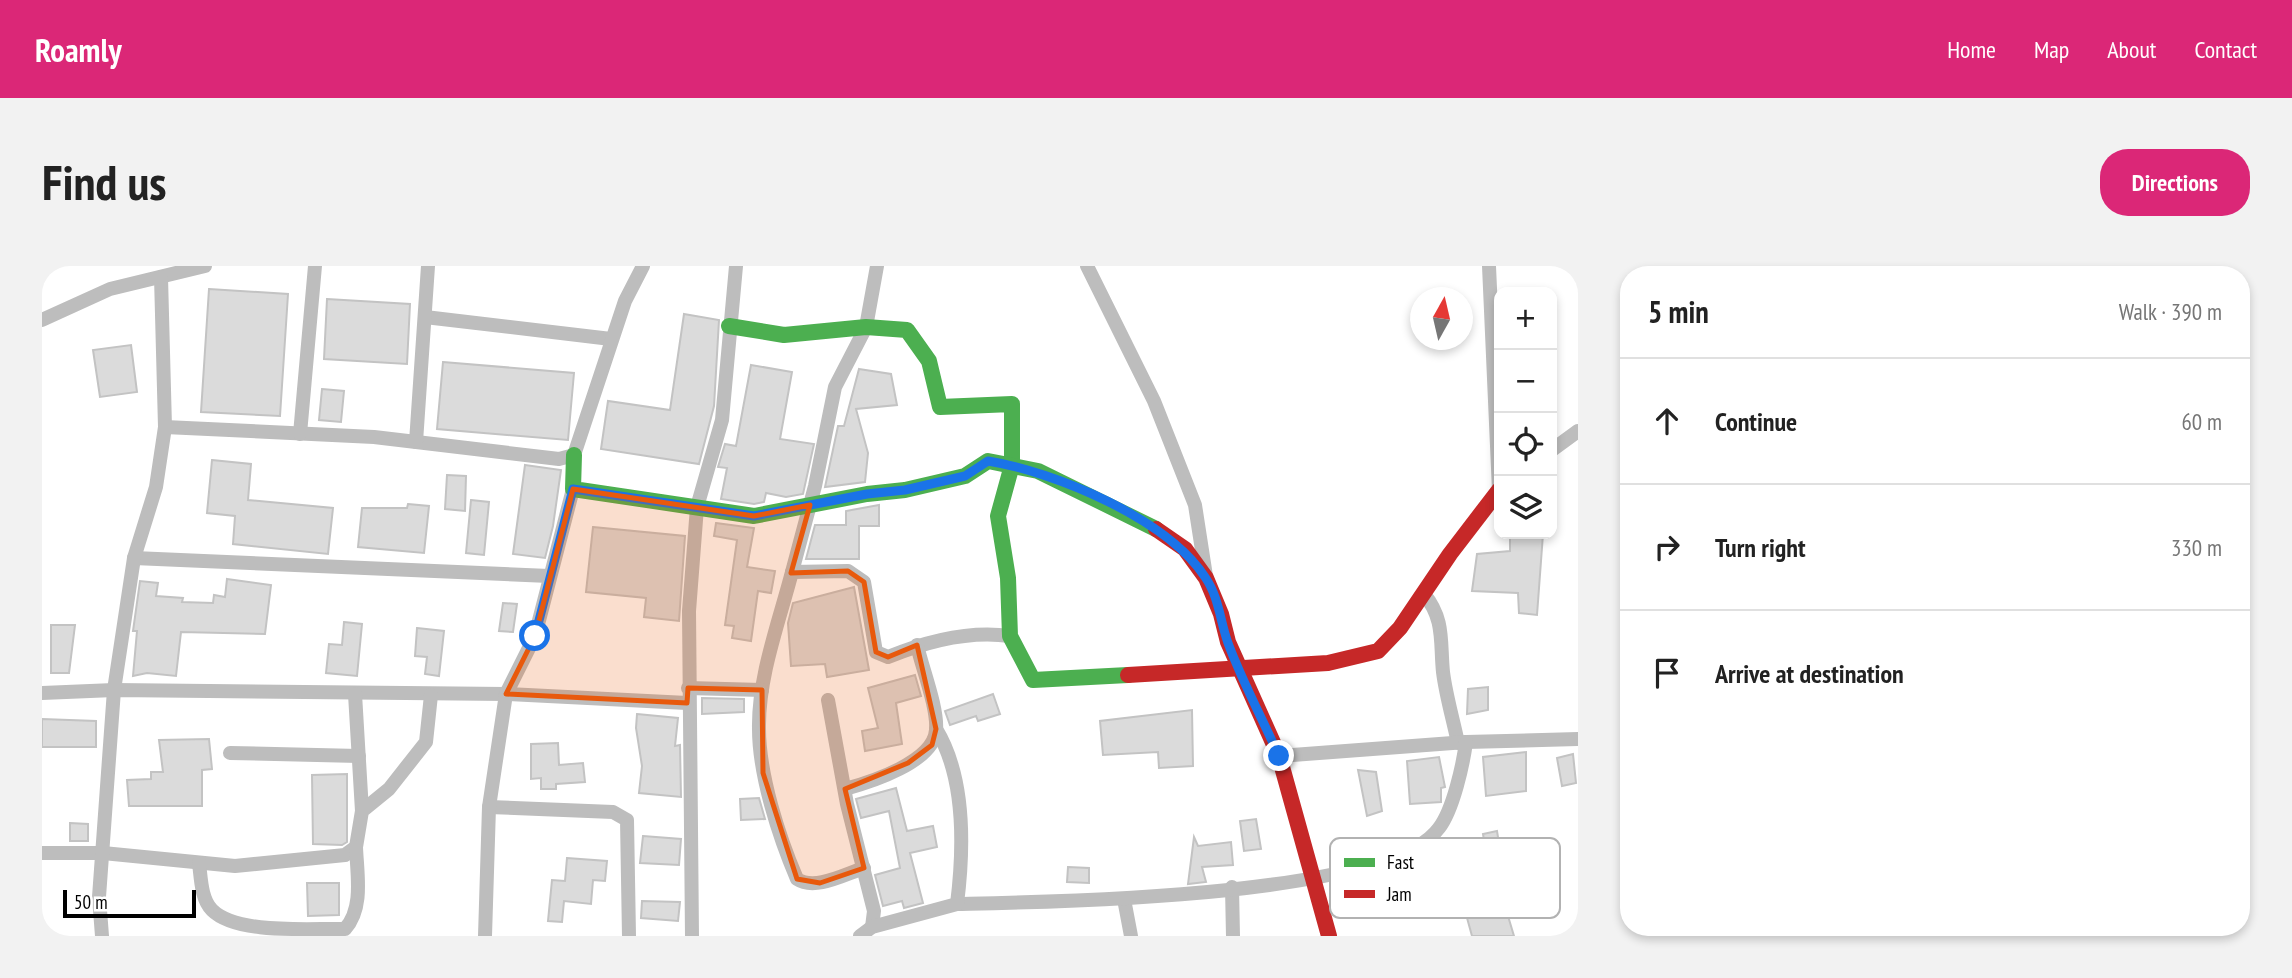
<!DOCTYPE html>
<meta charset="utf-8">
<style>
body{margin:0;font-family:"PT Sans Narrow",sans-serif;background:#f2f2f2;color:#222}
.controls{position:absolute;right:21px;top:21px;display:grid;overflow:hidden;border-radius:14px;box-shadow:0 4px 10px #0003}
.controls button{width:63px;height:63px;display:grid;place-items:center;padding:0;border:0;border-bottom:2px solid #e0e0e0;background:#fff;color:#222;font:35px sans-serif}
.compass{position:absolute;left:1368px;top:21px;width:63px;height:63px;border-radius:50%;background:#fff;box-shadow:0 4px 10px #0003;rotate:8deg}
.scale{position:absolute;left:21px;bottom:18px;width:133px;box-sizing:border-box;padding-left:7px;border:4px solid #000;border-top:0;font-size:19px;line-height:24px;white-space:nowrap;color:#000;-webkit-text-stroke:5px #fff;paint-order:stroke}
.stop{position:absolute;width:21px;height:21px;margin:-16px;border:5px solid #1a73e8;border-radius:50%;background:#fff}
.stop.end{background:#1a73e8;border-color:#fff;box-shadow:0 2px 7px #0008}
.list{margin:0;padding:0;list-style:none}
h2{display:flex;justify-content:space-between;align-items:center;height:91px;margin:0;padding:0 28px;font-size:30px}
h2 small{font-size:23px;font-weight:400;color:#767676}
.list li{display:grid;grid-template-columns:46px 1fr auto;gap:21px;align-items:center;box-sizing:border-box;height:126px;padding:0 28px;border-top:2px solid #e0e0e0}
.list b{display:block;font-size:26px;white-space:nowrap}
.list em{font-size:23px;font-style:normal;color:#767676}
.icon{flex:none;width:38px;height:38px;fill:none;stroke:currentColor;stroke-width:2;stroke-linecap:round;stroke-linejoin:round}
.map{position:relative;flex:none;width:1536px;height:670px;overflow:hidden;border-radius:28px}
header{display:flex;align-items:center;gap:42px;box-sizing:border-box;height:98px;padding:0 35px;background:#db2777;color:#fff}
header strong{font-size:33px}
nav{display:flex;gap:38px;margin-inline-start:auto;font-size:24px}
.intro{display:flex;align-items:center;justify-content:space-between;box-sizing:border-box;height:168px;padding:0 42px}
h1{margin:0;font-size:49px}
.button{padding:18px 32px;border-radius:28px;background:#db2777;color:#fff;font-size:24px;font-weight:700}
main{display:flex;gap:42px;padding:0 42px}
aside{flex:1;background:#fff;border-radius:28px;box-shadow:0 4px 10px #0003}
.map>svg:first-child{display:block}
.building{fill:#dbdbdb;stroke:#c3c3c3;stroke-width:2}
.lines{fill:none;stroke-linecap:round;stroke-linejoin:round}
.street{stroke:#bdbdbd;stroke-width:14}
.fast{stroke:#4caf50;stroke-width:16}
.jam{stroke:#c62828;stroke-width:16}
.route{stroke:#1a73e8;stroke-width:9}
.marked{fill:#e8590c;fill-opacity:0.2;stroke:#e8590c;stroke-width:5;stroke-linejoin:round}
.key{fill:#fff;stroke:#b2b2b2;stroke-width:2}
.key-label{font-size:19px;fill:#000}
</style>
<header>
<strong>Roamly</strong>
<nav><a>Home</a><a>Map</a><a>About</a><a>Contact</a></nav>
</header>
<div class="intro"><h1>Find us</h1><a class="button">Directions</a></div>
<main>
<div class="map">
<svg width="1536" height="670" viewBox="0 0 1536 670">
<rect width="100%" height="100%" fill="#fff"/>
<g class="building">
<path d="M167 23 246 28 238 150 159 146Z"/>
<path d="M285 33 368 38 365 98 282 93Z"/>
<path d="M642 48 677 54 672 140 657 198 559 183 566 135 628 144Z"/>
<path d="M89 79 95 126 58 131 51 84Z"/>
<path d="M401 96 532 107 526 174 395 163Z"/>
<path d="M709 99 750 106 738 173 772 178 761 228 744 231 724 227 722 236 712 238 679 233 685 202 676 201 683 178 694 180Z"/>
<path d="M817 103 849 108 855 139 814 143 826 187 823 216 783 221 796 160H802Z"/>
<path d="M280 123 302 125 299 156 277 154Z"/>
<path d="M170 194 209 198 206 234 291 242 286 288 191 278 193 250 165 247Z"/>
<path d="M483 199 519 204 511 260 503 292 471 288Z"/>
<path d="M405 209 424 210 423 245 403 243Z"/>
<path d="M429 234 447 236 442 289 424 287Z"/>
<path d="M366 238 387 240 382 287 316 281 320 242H365Z"/>
<path d="M837 239V260H817V293H764L773 259H804V245Z"/>
<path d="M674 257 712 262 705 301 733 305 729 327 716 325 709 375 690 372 692 360 683 359 695 274 672 270Z"/>
<path d="M551 261 643 270 637 355 602 351 604 332 544 326Z"/>
<path d="M1468 268H1501L1495 349 1477 347 1476 327 1430 325 1435 288 1468 285Z"/>
<path d="M185 313 229 319 223 368 139 366 134 410 105 407 91 410 95 365H91L98 315 116 317 114 330 141 332 140 336 171 337 172 329 183 331Z"/>
<path d="M812 321 827 404 785 411 783 398 749 400 746 357 751 337Z"/>
<path d="M461 337 475 338 471 366 457 365Z"/>
<path d="M302 356 320 358 315 410 284 407 287 378 300 379Z"/>
<path d="M9 359H33L27 407H9Z"/>
<path d="M375 362 402 365 397 410 383 408 385 391 373 390Z"/>
<path d="M873 409 879 430 854 437 860 478 823 485 820 465 836 462 826 422Z"/>
<path d="M1446 421V444L1425 448 1426 423Z"/>
<path d="M951 428 958 448 936 455 934 450 908 459 903 445Z"/>
<path d="M660 432 702 433V446L660 448Z"/>
<path d="M1150 444 1151 500 1117 502 1116 486 1061 489 1058 455Z"/>
<path d="M595 448 636 452 633 480 638 479 639 531 597 527 600 500 594 462Z"/>
<path d="M0 453 54 455V481H0Z"/>
<path d="M167 473 170 503 160 504V540H87L85 514 109 513V506H121L117 474Z"/>
<path d="M516 477 517 499 541 497 543 516 514 518V523H499V512L489 513V478Z"/>
<path d="M1484 486V525L1444 530 1441 491Z"/>
<path d="M1531 488 1534 517 1520 520 1515 492Z"/>
<path d="M1397 491 1403 521 1399 522V536L1368 538 1365 495Z"/>
<path d="M1316 504 1334 506 1340 545 1325 550Z"/>
<path d="M305 508V576L300 579 271 578 270 509Z"/>
<path d="M854 522 865 565 891 560 895 581 868 587 881 637 862 642 860 635 841 640 833 609 858 602 847 545 819 552 814 533Z"/>
<path d="M717 532 723 553 699 554 698 533Z"/>
<path d="M1214 553 1219 583 1202 585 1198 555Z"/>
<path d="M28 557 46 558V575H28Z"/>
<path d="M1455 565 1459 590 1445 593 1441 568Z"/>
<path d="M601 570 639 573 637 599 598 597Z"/>
<path d="M1152 571 1156 580 1189 576 1191 599 1160 601 1164 616 1146 618Z"/>
<path d="M525 592 565 595 563 615 551 614 549 638 522 635 520 656 506 655 510 614 523 615Z"/>
<path d="M1026 601 1047 602V617L1025 616Z"/>
<path d="M265 617H297V649L266 650Z"/>
<path d="M1460 630 1472 670H1430L1422 641Z"/>
<path d="M600 635 638 636 636 655 599 652Z"/>
</g>
<g class="lines">
<g class="street">
<path d="M835 0 824 61 793 121 773 220 750 306 806 305 822 316 834 386 846 391C885 375 927 364 968 370"/>
<path d="M1045 0 1112 135 1153 239 1164 310"/>
<path d="M1447 0 1457 225"/>
<path d="M0 4 6 0"/>
<path d="M383 51 569 73"/>
<path d="M0 54 68 23 163 0"/>
<path d="M123 161 332 171 517 193 532 189 583 35 601 0"/>
<path d="M258 168 273 0"/>
<path d="M374 176 386 0"/>
<path d="M1510 184 1536 165"/>
<path d="M92 292 507 310"/>
<path d="M750 306C737 356 716 411 717 463 717 509 737 571 755 613 773 625 803 608 822 602"/>
<path d="M1382 328C1403 353 1398 377 1401 406 1404 430 1411 453 1416 477"/>
<path d="M646 422 720 424"/>
<path d="M0 427 72 424 464 428 645 437"/>
<path d="M313 428 320 545"/>
<path d="M786 434 805 538 832 645 830 661"/>
<path d="M188 487 317 490"/>
<path d="M1237 490 1424 476 1536 473"/>
<path d="M803 523C829 516 892 496 894 464 896 442 880 402 875 379"/>
<path d="M447 541 571 546 585 554 587 670"/>
<path d="M0 587H61L193 600 303 589 314 581 320 545 347 523 384 476 389 429"/>
<path d="M157 597C159 612 159 633 170 644 195 669 269 662 303 663 322 642 315 608 314 581"/>
<path d="M1190 621 1191 670"/>
<path d="M1082 633 1089 670"/>
<path d="M915 638C1006 636 1346 632 1397 562 1411 544 1421 499 1424 476"/>
<path d="M60 670 57 631 72 424 92 292 114 221 123 161 119 11"/>
<path d="M443 670 447 541 464 428 493 370 531 223"/>
<path d="M650 670 647 345 655 241 680 154 694 0"/>
<path d="M818 670 830 661 915 638C922 582 924 512 894 463"/>
</g>
<g class="fast">
<path d="M687 60 742 69 824 61 865 64 887 95 898 141 970 138V199L956 250 966 312 968 370 991 414 1086 409"/>
<path d="M532 189 531 223 712 250 825 228 863 224 923 210 946 195 996 205 1114 263"/>
</g>
<g class="jam">
<path d="M1114 263 1143 283 1164 312 1179 348 1186 376 1237 490 1287 670"/>
<path d="M1086 409 1286 397 1336 385 1358 362 1408 288 1457 224"/>
</g>
</g>
<g class="lines">
<path class="route" d="M493 370 531 223 712 250 825 228 863 224 923 210 946 195C1014 206 1125 253 1163 311 1177 331 1178 355 1186 377 1200 415 1220 452 1237 490"/>
</g>
<path class="marked" d="M531 223 712 250 768 239 749 307 806 305 822 316 834 386 846 391 875 379 894 463 890 479 866 497 803 523 822 602 778 617 755 613 721 507 720 424 646 422 645 437 464 428 493 370Z"/>
<rect x="1288" y="572" width="230" height="80" rx="10" class="key"/>
<rect x="1302" y="592" width="31" height="9" fill="#4caf50"/>
<rect x="1302" y="624" width="31" height="8" fill="#c62828"/>
<g class="key-label">
<text x="1345" y="603">Fast</text>
<text x="1345" y="635">Jam</text>
</g>
</svg>
<div class="controls">
<button>+</button>
<button>−</button>
<button><svg class="icon" aria-label="locate" viewBox="0 0 24 24"><circle cx="12" cy="12" r="6"/><path d="M12 2v4M12 18v4M2 12h4M18 12h4"/></svg></button>
<button><svg class="icon" aria-label="layers" viewBox="0 0 24 24"><path d="M12 4l9 5-9 5-9-5zM3 14l9 5 9-5"/></svg></button>
</div>
<svg class="compass" viewBox="-18 -18 36 36"><path d="M0-13l5 13h-10z" fill="#e53935"/><path d="M0 13l5-13h-10z" fill="#767676"/></svg>
<div class="scale">50 m</div>
<div class="stop" style="left:493px;top:370px"></div>
<div class="stop end" style="left:1237px;top:490px"></div>
</div>
<aside>
<h2>5 min<small>Walk · 390 m</small></h2>
<ul class="list">
<li><svg class="icon" aria-label="ahead" viewBox="0 0 24 24"><path d="M12 20V5M6 11l6-6 6 6"/></svg><div><b>Continue</b></div><em>60 m</em></li>
<li><svg class="icon" aria-label="right" viewBox="0 0 24 24"><path d="M7 20v-9h11M14 6l5 5-5 5"/></svg><div><b>Turn right</b></div><em>330 m</em></li>
<li><svg class="icon" aria-label="arrive" viewBox="0 0 24 24"><path d="M6 21V4h12l-3 4 3 4H6"/></svg><div><b>Arrive at destination</b></div></li>
</ul>
</aside>
</main>
